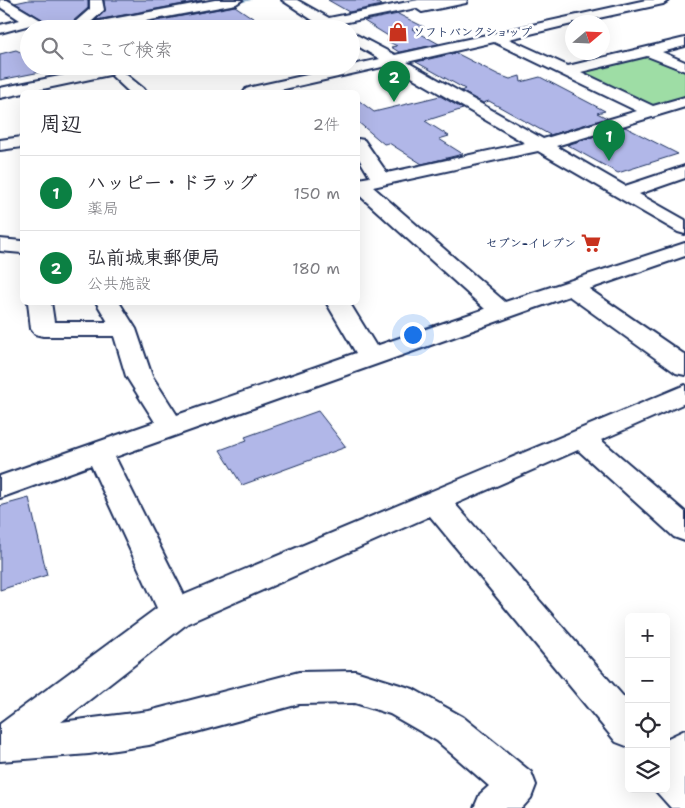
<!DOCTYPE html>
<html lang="ja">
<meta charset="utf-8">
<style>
body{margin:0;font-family:"Shantell Sans","Klee One",sans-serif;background:#f7f7f7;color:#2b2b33}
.controls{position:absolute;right:15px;bottom:15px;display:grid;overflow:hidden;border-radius:8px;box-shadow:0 5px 20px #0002}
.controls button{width:45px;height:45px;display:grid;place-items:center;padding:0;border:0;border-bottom:1px solid #e1e1e2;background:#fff;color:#2b2b33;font:25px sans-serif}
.compass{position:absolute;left:565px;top:15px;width:45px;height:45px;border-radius:50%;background:#fff;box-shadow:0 5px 20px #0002;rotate:71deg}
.you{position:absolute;left:412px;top:334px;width:18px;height:18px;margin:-12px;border:4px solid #fff;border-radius:50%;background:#1a73e8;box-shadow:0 0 0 8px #1a73e833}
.badge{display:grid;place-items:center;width:32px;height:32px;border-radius:50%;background:#0b8043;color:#fff;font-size:16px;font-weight:700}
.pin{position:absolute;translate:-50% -41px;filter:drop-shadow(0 1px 2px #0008)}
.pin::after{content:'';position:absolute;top:26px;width:18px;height:15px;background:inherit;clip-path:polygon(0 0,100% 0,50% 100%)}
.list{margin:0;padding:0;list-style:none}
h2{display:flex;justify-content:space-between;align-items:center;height:65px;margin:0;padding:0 20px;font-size:21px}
h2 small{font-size:16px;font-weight:400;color:#7c7c81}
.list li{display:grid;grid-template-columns:32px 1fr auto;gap:15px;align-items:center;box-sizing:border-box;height:75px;padding:0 20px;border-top:1px solid #e1e1e2}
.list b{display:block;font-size:19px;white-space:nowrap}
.list p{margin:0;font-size:16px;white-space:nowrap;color:#7c7c81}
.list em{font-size:16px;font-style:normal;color:#7c7c81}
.icon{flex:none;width:28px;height:28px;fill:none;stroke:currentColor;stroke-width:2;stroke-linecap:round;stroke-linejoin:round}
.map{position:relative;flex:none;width:685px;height:808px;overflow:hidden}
.search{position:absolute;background:#fff;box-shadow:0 5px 20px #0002;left:20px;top:20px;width:340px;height:55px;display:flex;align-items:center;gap:12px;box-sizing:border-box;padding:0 18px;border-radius:28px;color:#7c7c81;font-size:19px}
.panel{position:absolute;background:#fff;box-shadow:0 5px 20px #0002;left:20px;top:90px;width:340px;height:215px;border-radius:8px}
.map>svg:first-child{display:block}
.green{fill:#9edda5;stroke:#5c8682}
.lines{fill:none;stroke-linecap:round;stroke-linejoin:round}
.stream{fill:#5f8cb4;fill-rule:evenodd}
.building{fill:#b1b7e8;stroke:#1b2f5e}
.minor-casing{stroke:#1b2f5e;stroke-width:4}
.minor{fill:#fff;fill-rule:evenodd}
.labels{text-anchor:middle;stroke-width:5;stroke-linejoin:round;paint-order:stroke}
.far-poi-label{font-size:12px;font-weight:bold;fill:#1b2f5e;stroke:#fff;text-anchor:start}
</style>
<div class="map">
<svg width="685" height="808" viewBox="0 0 685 808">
<rect width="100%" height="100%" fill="#fff"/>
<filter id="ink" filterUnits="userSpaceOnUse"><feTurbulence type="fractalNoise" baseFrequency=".02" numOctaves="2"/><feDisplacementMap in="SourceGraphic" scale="10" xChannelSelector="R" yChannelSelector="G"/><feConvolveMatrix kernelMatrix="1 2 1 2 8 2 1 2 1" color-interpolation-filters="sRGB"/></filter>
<g filter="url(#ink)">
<path class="green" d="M645 55 685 69V99L654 107 582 74V71Z"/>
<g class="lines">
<path class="stream" d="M244 0H252L232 4 230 3Z"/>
</g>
<g class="building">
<path d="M29 0H88V8L72 22 71 29H58L15 3Z"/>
<path d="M104 0H205L96 20 105 11Z"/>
<path d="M328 0H370L382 5 349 12Z"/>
<path d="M235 6 269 29H114Z"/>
<path d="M398 14 424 27 412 29 439 44 399 52 391 47 397 46 387 41 393 39 364 21Z"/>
<path d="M16 50 29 56V66H50L56 69 0 80V54Z"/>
<path d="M456 53 499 75 510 79 520 76 521 82 540 77 605 111 597 113 607 118 550 135 489 101 483 103 461 91 465 89 416 62Z"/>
<path d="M440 96 463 109 425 121 449 136 439 139 463 154 422 164 389 143 384 144 358 122V100L374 112Z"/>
<path d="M625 127 678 154 618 173 567 145Z"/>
<path d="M318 411 346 447 242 485 220 450 247 440 245 437Z"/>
<path d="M29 498 47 575 0 590V506Z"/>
</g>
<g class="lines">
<defs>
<g id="minor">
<path d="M0 0H7L56 29H37L30 25 0 33V25L20 20 0 7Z"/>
<path d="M90 0H102L104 10 90 23 215 0H242L236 4 103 29H73L72 26 74 23 90 9Z"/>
<path d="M282 0H297L329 18 418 0H467L466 3 422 12 416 8 338 24 340 26 338 29 324 27 314 29H286L288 26 314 21Z"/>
<path d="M646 0H669L663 4 580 22H572V24L509 39 568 66 685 38V46L662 52 685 62V71L647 56 581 72 653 106 685 97V107L556 146 625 186 685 166V178L639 194 685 220V234L678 232 538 151 373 187 505 302 685 243V256L589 289 685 355V375L676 373 569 296 115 457 184 595 685 385V403L601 440 685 512V541L674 537 578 450 455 504 629 703V747L616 742 430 516 188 623 61 722 149 711 299 672 355 671 413 689 463 717 531 772 536 785 531 798 522 808H474L480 794 489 786 437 741 390 714 355 703 299 704 149 745 89 754 0 761V724L157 608 91 465 0 498V476L155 422 126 376 114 336H43L35 334 31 329 28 302H51L54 322H108L96 302H119L136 329 152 376 177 415 356 353 326 302H349L376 346 485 309 358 194V179L370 177 358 157V139L364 140 387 173 525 143 391 65 271 92H244L246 89 252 87 380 59 351 42V32L395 55ZM494 42 637 111 543 139 407 62Z"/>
<path d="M109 66H139L137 69 123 72 144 89 146 92H129L112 76 114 74 0 98V88Z"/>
<path d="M22 137V147L0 150V140Z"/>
<path d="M0 239 22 241V253L0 251Z"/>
<path d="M685 730V808H671L654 789H666V739Z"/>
</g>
</defs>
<use href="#minor" class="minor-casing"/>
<use href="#minor" class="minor"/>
</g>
</g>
<defs>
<symbol id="shop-bare" viewBox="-9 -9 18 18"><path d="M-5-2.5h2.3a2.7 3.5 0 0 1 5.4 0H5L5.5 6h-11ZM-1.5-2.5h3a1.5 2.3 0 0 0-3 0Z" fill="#c8321e" stroke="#fff" stroke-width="2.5" paint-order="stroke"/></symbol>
<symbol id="supermarket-bare" viewBox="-9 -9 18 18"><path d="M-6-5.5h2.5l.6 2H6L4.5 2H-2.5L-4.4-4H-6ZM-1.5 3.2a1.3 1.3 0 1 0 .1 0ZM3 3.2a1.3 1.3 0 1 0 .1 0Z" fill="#c8321e" stroke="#fff" stroke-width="2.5" paint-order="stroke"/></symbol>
</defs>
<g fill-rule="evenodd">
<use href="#shop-bare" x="384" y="18" width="28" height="28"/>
<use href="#supermarket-bare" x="577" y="229" width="28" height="28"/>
</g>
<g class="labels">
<g class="far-poi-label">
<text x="413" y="36">ソフトバンクショップ</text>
<text x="576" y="247" text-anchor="end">セブン-イレブン</text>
</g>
</g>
</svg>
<div class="controls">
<button>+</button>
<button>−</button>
<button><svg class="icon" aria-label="locate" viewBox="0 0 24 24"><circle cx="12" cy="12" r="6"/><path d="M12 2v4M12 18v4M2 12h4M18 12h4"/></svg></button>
<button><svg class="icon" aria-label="layers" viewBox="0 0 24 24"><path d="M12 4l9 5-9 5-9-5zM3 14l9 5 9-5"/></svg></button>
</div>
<svg class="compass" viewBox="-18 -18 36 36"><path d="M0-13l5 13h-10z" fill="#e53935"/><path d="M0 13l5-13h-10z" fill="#7c7c81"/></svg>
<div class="you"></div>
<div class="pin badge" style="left:609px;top:161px">1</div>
<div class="pin badge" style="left:394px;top:102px">2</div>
<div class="search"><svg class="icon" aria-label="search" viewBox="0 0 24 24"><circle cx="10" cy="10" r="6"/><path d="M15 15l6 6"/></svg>ここで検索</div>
<section class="panel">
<h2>周辺<small>2件</small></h2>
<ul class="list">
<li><span class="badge">1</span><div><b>ハッピー・ドラッグ</b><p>薬局</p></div><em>150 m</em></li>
<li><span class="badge">2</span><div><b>弘前城東郵便局</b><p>公共施設</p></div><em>180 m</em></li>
</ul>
</section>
</div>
